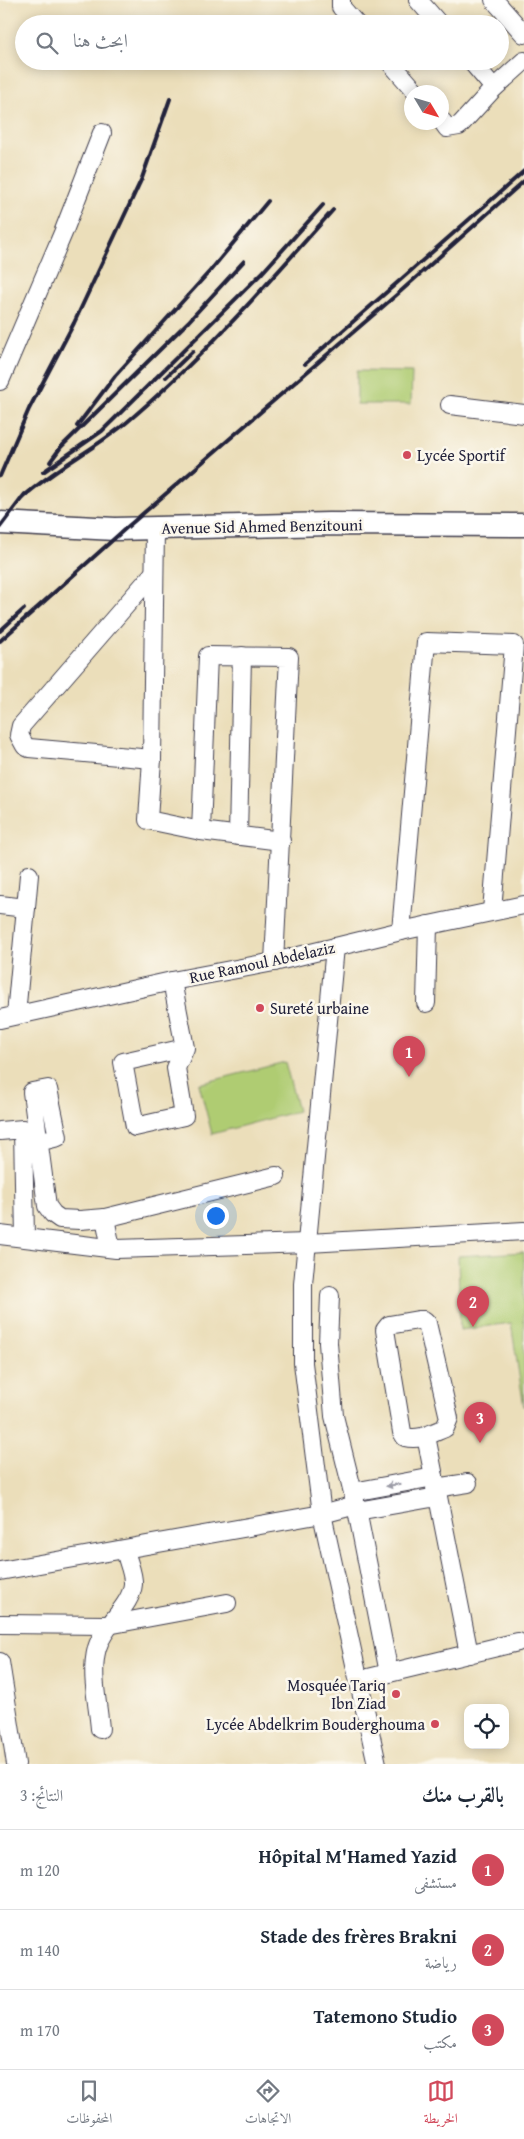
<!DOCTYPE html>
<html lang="ar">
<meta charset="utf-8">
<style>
body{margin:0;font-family:"Gentium Book Plus",Amiri,serif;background:#f6f6f7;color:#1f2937;direction:rtl}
.controls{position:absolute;right:15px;bottom:15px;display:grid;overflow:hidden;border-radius:10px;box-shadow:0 2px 12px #0003}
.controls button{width:45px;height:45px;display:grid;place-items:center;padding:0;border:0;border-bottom:1px solid #e0e1e3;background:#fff;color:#1f2937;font:25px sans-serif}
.compass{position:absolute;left:404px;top:85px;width:45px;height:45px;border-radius:50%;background:#fff;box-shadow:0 2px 12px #0003;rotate:128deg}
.you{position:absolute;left:215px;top:1215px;width:18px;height:18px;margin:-12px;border:4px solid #fff;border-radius:50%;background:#1a73e8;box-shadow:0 0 0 8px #1a73e833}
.badge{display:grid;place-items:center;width:32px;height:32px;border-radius:50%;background:#d1495b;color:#fff;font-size:16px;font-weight:700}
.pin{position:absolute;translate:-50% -41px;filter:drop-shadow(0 1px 2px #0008)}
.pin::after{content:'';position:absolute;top:26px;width:18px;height:15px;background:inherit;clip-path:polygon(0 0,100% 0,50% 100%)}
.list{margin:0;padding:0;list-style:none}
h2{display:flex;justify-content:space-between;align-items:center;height:65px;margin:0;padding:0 20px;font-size:21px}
h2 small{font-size:16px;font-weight:400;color:#747a83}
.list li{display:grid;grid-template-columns:32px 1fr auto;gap:15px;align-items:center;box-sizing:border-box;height:80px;padding:0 20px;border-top:1px solid #e0e1e3}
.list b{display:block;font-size:19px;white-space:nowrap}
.list p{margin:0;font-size:16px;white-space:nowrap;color:#747a83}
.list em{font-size:16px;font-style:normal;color:#747a83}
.icon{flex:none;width:28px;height:28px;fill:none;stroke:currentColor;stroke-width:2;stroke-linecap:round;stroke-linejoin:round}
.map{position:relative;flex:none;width:524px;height:1764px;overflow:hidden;direction:ltr}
.search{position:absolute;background:#fff;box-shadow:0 2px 12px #0003;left:15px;right:15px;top:15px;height:55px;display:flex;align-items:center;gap:12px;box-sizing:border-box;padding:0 18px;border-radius:28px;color:#747a83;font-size:19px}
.sheet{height:305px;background:#fff}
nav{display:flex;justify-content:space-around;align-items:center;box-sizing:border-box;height:70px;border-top:1px solid #e0e1e3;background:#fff;font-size:14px;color:#747a83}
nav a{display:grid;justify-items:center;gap:2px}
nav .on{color:#d1495b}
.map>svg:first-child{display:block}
.green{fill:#afcc72;stroke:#687756}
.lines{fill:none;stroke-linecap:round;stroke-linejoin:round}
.minor-casing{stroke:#403e4e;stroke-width:20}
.major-casing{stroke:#403e4e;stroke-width:25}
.minor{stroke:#fff;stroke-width:18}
.major{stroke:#fff;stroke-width:22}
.rail{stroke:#22223b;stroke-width:4}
.oneway{fill:#9c9ca7}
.poi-dot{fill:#d1495b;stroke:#fbf7ec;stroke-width:2}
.labels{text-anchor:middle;stroke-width:5;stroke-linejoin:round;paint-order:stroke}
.poi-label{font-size:16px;fill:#22223b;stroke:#fbf7ec;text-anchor:start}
.street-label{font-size:16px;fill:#22223b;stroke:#fbf7ec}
</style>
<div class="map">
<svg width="524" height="1764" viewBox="0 0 524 1764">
<rect width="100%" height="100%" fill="#fbf7ec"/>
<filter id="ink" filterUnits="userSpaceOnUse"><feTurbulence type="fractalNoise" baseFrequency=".02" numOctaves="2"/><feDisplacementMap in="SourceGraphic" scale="10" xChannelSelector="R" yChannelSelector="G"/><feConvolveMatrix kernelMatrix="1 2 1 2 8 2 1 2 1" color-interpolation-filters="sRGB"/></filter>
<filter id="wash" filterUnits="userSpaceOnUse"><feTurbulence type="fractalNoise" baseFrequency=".0096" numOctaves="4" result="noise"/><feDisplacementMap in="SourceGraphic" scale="20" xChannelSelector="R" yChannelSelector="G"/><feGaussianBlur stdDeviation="1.12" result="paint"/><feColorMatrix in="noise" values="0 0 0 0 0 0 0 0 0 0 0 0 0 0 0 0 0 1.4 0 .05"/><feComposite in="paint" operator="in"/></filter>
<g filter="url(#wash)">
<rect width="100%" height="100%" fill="#ebdeba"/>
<g class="green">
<path d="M357 371 412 372 411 404H357Z"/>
<path d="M285 1062 298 1111 212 1134 199 1084Z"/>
<path d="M524 1252V1407L511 1323 460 1330 458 1256Z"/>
</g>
</g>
<g filter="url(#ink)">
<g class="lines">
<defs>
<g id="minor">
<path d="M341 0V7L356 24"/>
<path d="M418 0 439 24"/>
<path d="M494 0 524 34"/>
<path d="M389 61 416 92"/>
<path d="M471 61 494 88"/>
<path d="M442 121 447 128 459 126 494 88 524 61"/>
<path d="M0 381 63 233 102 133"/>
<path d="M450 405 524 414"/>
<path d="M155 528 152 759 148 820 201 831 281 841"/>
<path d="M152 759 29 748 25 746 19 735 21 726 153 574"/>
<path d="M201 831 208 656 289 657 274 962"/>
<path d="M238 836 242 656"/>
<path d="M0 905 26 908"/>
<path d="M401 931 426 642 514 645 492 911"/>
<path d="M335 947 303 1284V1363L322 1514 377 1764"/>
<path d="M172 981 185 1048 176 1068 184 1116 135 1127 123 1062 185 1048"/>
<path d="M426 1003 428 925"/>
<path d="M16 1015 29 875"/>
<path d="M0 1019 172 981 274 962 401 931 524 905"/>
<path d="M0 1131 23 1129 25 1238"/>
<path d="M38 1142 58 1137 48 1089 32 1092 47 1206 53 1214 60 1219 80 1220 105 1218 111 1248"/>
<path d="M105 1218 276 1176"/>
<path d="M0 1235 116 1249 308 1243 524 1231"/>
<path d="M330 1296 328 1343 334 1416 356 1505 389 1673"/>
<path d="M418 1320H424L427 1323 449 1418 445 1428C432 1433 420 1441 405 1437L402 1432 385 1330 389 1325Z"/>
<path d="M426 1436 469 1654"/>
<path d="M435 1488 468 1483"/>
<path d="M353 1492 434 1477"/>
<path d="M357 1511 437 1497"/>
<path d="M0 1571 322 1514 356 1505"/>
<path d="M0 1624 108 1625 227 1603"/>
<path d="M0 1662 16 1764"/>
<path d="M360 1680 518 1642"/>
<path d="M100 1729C98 1703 90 1673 97 1648 104 1624 131 1607 133 1584 134 1574 127 1560 125 1550"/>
</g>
<path id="major" d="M0 523 115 529 329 524 524 525"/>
</defs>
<use href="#minor" class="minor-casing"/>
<use href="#major" class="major-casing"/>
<use href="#minor" class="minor"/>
<use href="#major" class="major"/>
<g class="rail">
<path d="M305 364 524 171"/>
<path d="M166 377 193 351"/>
<path d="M77 426 115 376 210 271 268 201"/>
<path d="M50 462 61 447 188 322 244 261"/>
<path d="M43 472 102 431 262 273 323 205"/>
<path d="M0 476 29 409 74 323 142 178 170 99"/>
<path d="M22 498C54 469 93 450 126 423 202 359 268 283 333 210"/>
<path d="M0 527 25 494"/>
<path d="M0 631 24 609"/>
<path d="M0 641 125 529 401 291 524 181"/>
</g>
</g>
<defs><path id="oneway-solid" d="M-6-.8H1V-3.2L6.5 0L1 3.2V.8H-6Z" transform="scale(1.25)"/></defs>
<use class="oneway" href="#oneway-solid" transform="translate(393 1485) rotate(170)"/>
</g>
<g class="poi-dot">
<circle cx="407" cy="455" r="5"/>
<circle cx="260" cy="1008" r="5"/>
<circle cx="396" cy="1694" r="5"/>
<circle cx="435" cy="1724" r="5"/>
</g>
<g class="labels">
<g class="poi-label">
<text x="417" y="461">Lycée Sportif</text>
<text x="270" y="1014">Sureté urbaine</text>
<text x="386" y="1691" text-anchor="end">Mosquée Tariq<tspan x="386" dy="18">Ibn Ziad</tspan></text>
<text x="425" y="1730" text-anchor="end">Lycée Abdelkrim Bouderghouma</text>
</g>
<g class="street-label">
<text transform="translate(262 526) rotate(-1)" y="6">Avenue Sid Ahmed Benzitouni</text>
<text transform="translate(262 962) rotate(-12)" y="6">Rue Ramoul Abdelaziz</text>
</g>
</g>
</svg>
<div class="controls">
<button><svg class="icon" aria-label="locate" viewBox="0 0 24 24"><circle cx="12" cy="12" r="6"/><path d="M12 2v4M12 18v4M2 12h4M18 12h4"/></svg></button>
</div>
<svg class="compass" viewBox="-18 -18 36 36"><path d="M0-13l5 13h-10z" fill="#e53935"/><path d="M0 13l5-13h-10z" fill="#747a83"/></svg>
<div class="you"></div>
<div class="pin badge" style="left:409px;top:1077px">1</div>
<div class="pin badge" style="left:473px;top:1327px">2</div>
<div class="pin badge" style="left:480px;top:1443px">3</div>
<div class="search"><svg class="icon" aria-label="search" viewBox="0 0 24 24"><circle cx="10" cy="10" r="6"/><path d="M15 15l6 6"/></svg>ابحث هنا</div>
</div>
<section class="sheet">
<h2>بالقرب منك<small>النتائج: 3</small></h2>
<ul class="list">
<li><span class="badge">1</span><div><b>Hôpital M'Hamed Yazid</b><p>مستشفى</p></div><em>120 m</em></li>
<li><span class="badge">2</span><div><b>Stade des frères Brakni</b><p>رياضة</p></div><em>140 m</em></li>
<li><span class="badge">3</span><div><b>Tatemono Studio</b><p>مكتب</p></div><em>170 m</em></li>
</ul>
</section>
<nav>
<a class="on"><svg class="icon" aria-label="map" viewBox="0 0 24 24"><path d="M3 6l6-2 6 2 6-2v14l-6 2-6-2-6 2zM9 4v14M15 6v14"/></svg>الخريطة</a>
<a><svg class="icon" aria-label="directions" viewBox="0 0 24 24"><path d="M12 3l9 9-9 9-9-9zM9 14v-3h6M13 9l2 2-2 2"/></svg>الاتجاهات</a>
<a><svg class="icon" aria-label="saved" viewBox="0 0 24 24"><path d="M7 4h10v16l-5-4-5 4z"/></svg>المحفوظات</a>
</nav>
